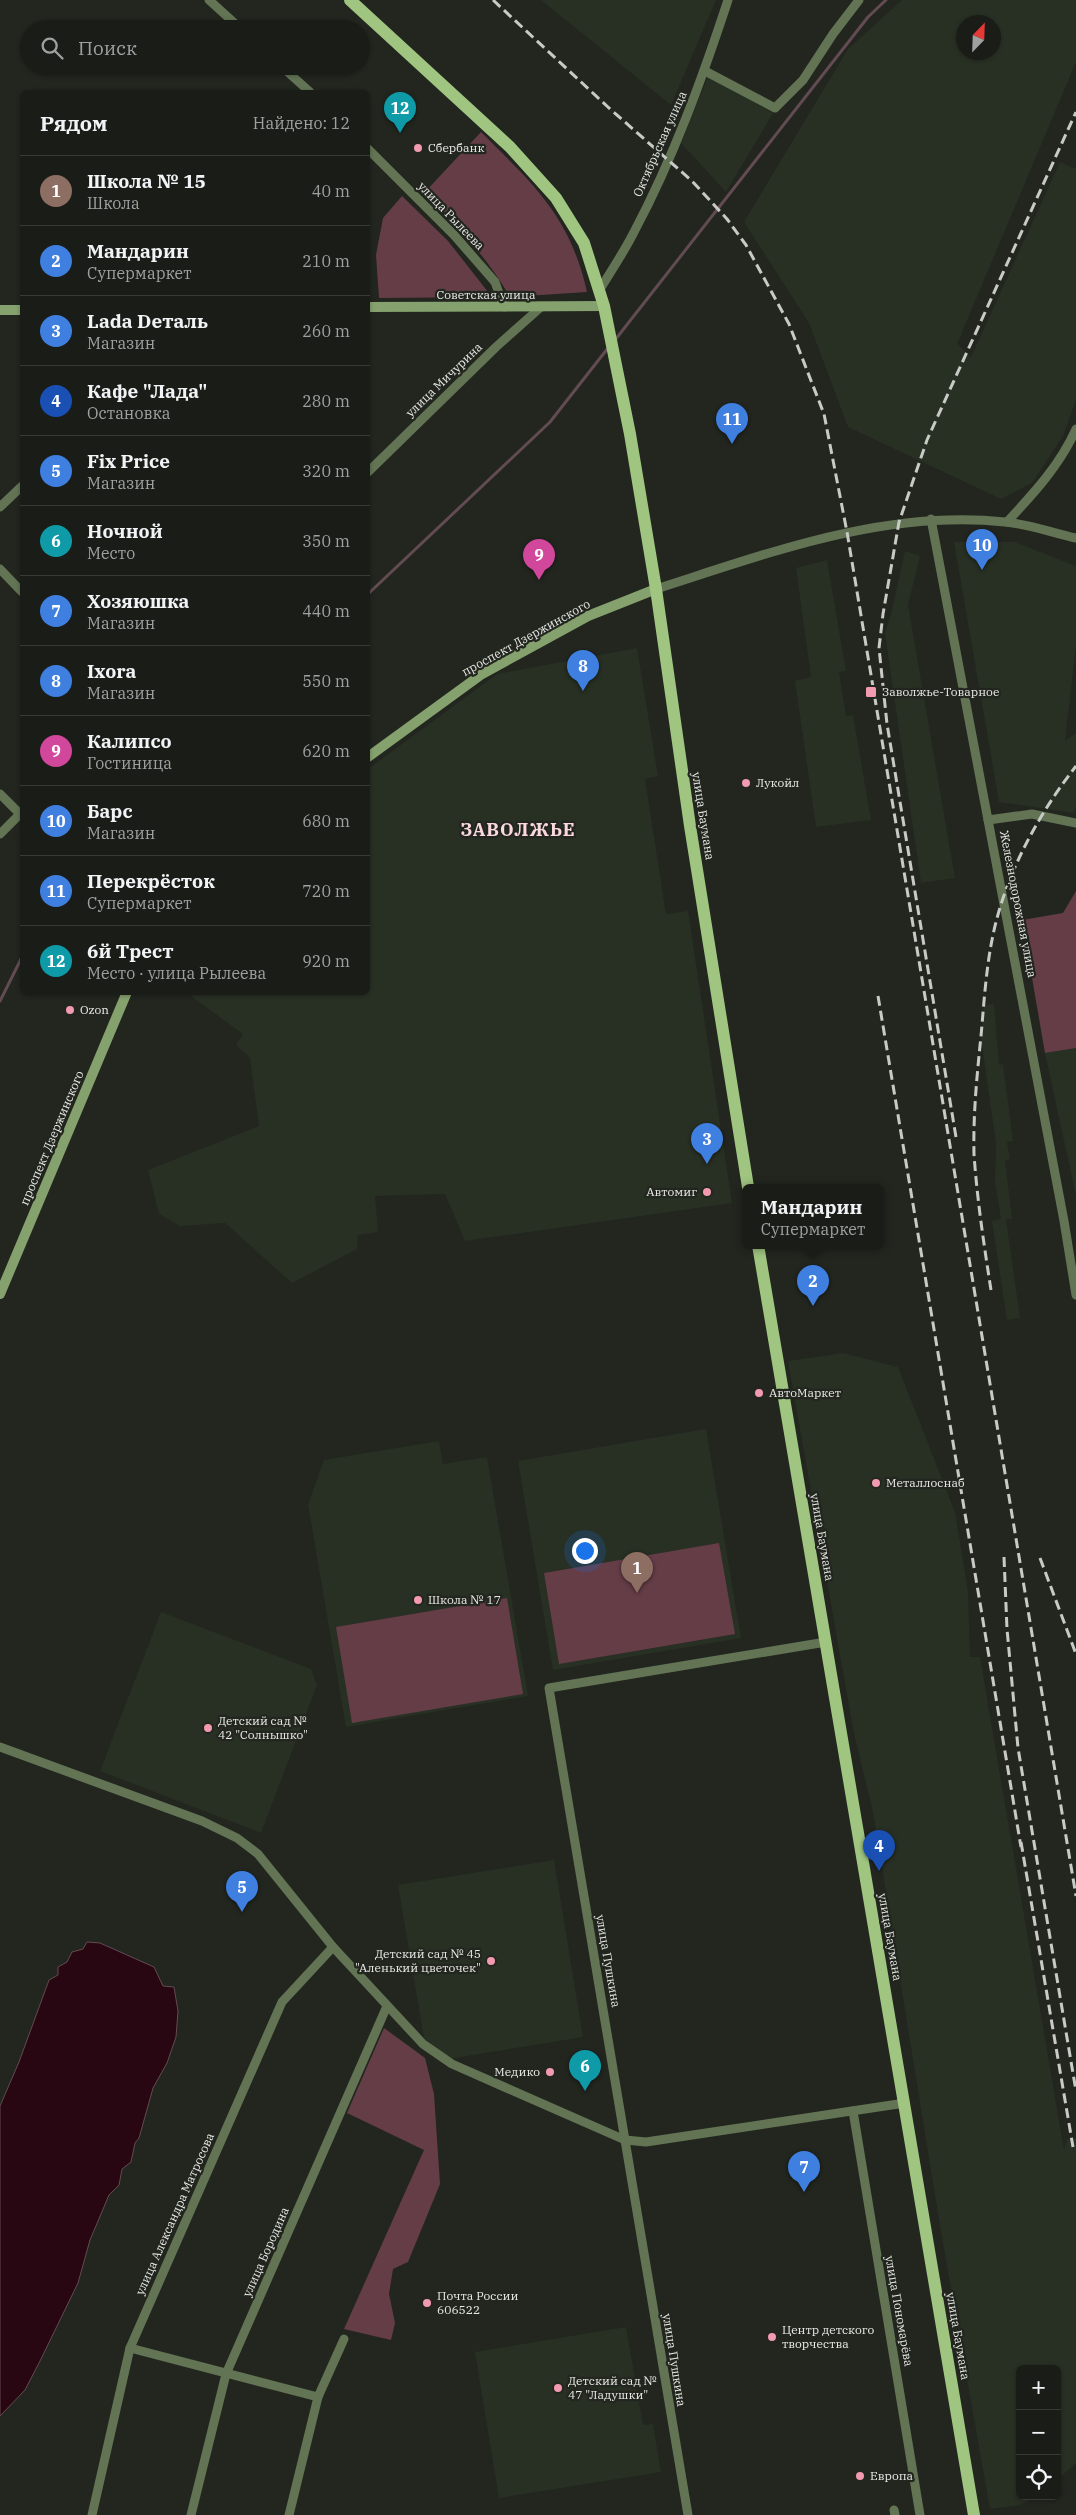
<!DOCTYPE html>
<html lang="ru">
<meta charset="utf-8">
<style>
body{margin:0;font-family:"IBM Plex Serif",serif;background:#232520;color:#f1f3f6}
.controls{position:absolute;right:15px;bottom:15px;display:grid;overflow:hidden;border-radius:8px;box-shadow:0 1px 4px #0004}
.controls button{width:45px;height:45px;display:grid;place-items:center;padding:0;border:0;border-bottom:1px solid #383a36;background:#1a1c17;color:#f1f3f6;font:25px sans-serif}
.compass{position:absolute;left:956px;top:15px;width:45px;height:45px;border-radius:50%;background:#1a1c17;box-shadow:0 1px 4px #0004;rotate:23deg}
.you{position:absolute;left:584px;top:1550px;width:18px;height:18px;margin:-12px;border:4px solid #fff;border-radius:50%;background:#1a73e8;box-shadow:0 0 0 8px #1a73e833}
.badge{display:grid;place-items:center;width:32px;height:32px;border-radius:50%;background:#f29aaf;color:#fff;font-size:16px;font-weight:700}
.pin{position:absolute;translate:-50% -41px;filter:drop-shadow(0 1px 2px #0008)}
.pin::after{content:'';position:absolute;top:26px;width:18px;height:15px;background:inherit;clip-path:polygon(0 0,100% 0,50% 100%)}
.popup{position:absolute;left:742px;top:1184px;width:142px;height:65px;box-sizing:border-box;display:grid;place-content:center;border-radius:8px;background:#1a1c17;filter:drop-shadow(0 1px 4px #0005);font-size:16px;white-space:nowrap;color:#9fa1a1}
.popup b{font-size:19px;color:#f1f3f6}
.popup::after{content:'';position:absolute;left:50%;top:100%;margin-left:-10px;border:10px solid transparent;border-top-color:#1a1c17}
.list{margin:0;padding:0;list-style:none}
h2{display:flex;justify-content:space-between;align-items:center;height:65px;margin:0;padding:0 20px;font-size:21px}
h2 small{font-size:16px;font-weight:400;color:#9fa1a1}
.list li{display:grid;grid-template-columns:32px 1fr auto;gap:15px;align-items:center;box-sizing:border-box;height:70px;padding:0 20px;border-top:1px solid #383a36}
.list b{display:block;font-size:19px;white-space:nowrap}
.list p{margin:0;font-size:16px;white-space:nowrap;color:#9fa1a1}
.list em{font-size:16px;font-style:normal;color:#9fa1a1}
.icon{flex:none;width:28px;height:28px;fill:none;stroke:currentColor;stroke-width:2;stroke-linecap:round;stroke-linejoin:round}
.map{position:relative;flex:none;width:1076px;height:2515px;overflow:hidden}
.search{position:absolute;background:#1a1c17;box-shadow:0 1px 4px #0004;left:20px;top:20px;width:350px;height:55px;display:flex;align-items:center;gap:12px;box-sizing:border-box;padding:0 18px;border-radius:28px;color:#9fa1a1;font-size:19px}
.panel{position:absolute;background:#1a1c17;box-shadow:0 1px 4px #0004;left:20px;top:90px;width:350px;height:905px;border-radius:8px}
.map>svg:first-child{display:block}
.built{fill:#282f23;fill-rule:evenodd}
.green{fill:#653d47}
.water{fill:#290712;stroke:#624b52}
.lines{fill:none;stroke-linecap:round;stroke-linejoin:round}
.stream{stroke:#624b52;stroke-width:3}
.street{stroke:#627454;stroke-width:9}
.secondary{stroke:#85a16d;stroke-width:10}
.primary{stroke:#9fc581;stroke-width:12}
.rail{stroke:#c7cac5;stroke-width:3;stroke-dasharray:10 5;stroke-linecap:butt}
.poi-dot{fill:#f29aaf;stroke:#22261f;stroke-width:2}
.labels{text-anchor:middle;stroke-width:4.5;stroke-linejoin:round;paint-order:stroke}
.street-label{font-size:12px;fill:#e8eae6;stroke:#22261f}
.poi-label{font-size:12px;fill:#e8eae6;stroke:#22261f;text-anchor:start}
.district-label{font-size:18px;font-weight:bold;letter-spacing:1px;fill:#fbd8df;stroke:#22261f}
</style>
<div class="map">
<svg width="1076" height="2515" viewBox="0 0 1076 2515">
<rect width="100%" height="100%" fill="#22261f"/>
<g class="built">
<path d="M541 0H716L671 105Z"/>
<path d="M902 0H1076V62L957 344 971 357 1060 162 1076 169V400L1063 436 1032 483 1001 499 848 427 809 323 744 222 848 49ZM964 22H994V52H964Z"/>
<path d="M708 76 773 113 726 192 681 143Z"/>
<path d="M954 542H1015L1076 566V646L1065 741 1076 733V807L1074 813 999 802Z"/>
<path d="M905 551 920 556 908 605 955 878 921 883 885 633 892 610Z"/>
<path d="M827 560 846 671 839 672 846 716 853 715 871 820 816 827 795 681 811 677 796 568Z"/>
<path d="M637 648 658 776 645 779 666 914 688 911 732 1203 465 1241 445 1194 375 1196 378 1232 358 1235 357 1249 292 1283 225 1223 180 1226 159 1214 148 1170 259 1126 250 1058 236 1045 243 1034 192 997 196 993 368 992V769L497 674Z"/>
<path d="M994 1004 999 1065 1003 1064 1013 1141 1007 1142 1010 1159 1005 1160 1012 1219H1006L1020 1318 1007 1320 992 1221 1001 1219 995 1181 996 1144 981 1038 984 1005Z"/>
<path d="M1076 1048V1196L1045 1053Z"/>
<path d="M843 1353 898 1367 955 1512 968 1591 970 1657H980L1064 2150 1067 2139 1076 2138V2463L1057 2480V2369H1020V2496H1044L1015 2506 990 2509 940 2226 873 1812 854 1734 788 1361Z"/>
<path d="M706 1429 741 1638 553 1670 518 1461Z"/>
<path d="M439 1441 443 1464 487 1457 528 1696 346 1727 308 1504 324 1460Z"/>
<path d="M161 1612 311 1669 317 1685 261 1833 100 1771Z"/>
<path d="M554 1860 583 2037 448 2059 424 2038 398 1885Z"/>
<path d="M626 2327 643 2425 653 2424 661 2472 499 2498 475 2352Z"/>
</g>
<g class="green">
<path d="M481 132C534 185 570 216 587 292L510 297C487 257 456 225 425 192Z"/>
<path d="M402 196 448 241 492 297 379 298 376 255 383 218Z"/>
<path d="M1076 891V1048L1045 1053 1022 920 1063 913Z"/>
<path d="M719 1543 735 1634 559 1664 544 1573Z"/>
<path d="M507 1598 523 1694 352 1723 336 1627Z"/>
<path d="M384 2028 425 2058 434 2094 440 2184 408 2262 393 2269 389 2294 395 2323 391 2340 344 2329 424 2150 347 2113Z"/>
</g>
<path class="water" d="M87 1942 100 1943 154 1967 163 1986 174 1987 178 2011 176 2037 167 2063 153 2088 139 2138 135 2143 131 2162 122 2169 119 2185 109 2195 90 2240 78 2283 40 2361 25 2390 0 2416V2106L19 2062 49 1980 58 1975V1967L67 1962 72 1952 83 1949Z"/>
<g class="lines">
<g class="stream">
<path d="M615 340 868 17 886 0"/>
<path d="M368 594 550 422 608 348"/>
<path d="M0 1001 22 957"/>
</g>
<g class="street">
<path d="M209 0 241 29"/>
<path d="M281 66 310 92"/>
<path d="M705 71 775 108 803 80 833 34 859 0"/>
<path d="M368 149 454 235 495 282 504 307"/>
<path d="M599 291C611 271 624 252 634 232 673 159 702 79 728 0"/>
<path d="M368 472 496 347 541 307"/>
<path d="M0 507 22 486"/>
<path d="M931 519 1064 1221 1076 1295"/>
<path d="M1007 522C1034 493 1060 465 1076 429"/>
<path d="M0 569 22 592"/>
<path d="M656 589C769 553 885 509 1005 522 1029 524 1053 533 1076 538"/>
<path d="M0 794 22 816"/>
<path d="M988 820 1032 814 1076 823"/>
<path d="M0 834 22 812"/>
<path d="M0 1747 202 1821 237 1838 258 1854 333 1947 423 2044 452 2064 625 2140 646 2142 905 2103"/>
<path d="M853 2111 920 2515"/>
<path d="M130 2348 318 2397"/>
<path d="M894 2510 895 2515"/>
<path d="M92 2515 130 2348 282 2002 333 1947"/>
<path d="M191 2515 226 2374 387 2006"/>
<path d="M289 2515 318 2397 344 2339"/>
<path d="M688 2515 549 1688 826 1642"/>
</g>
<g class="secondary">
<path d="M368 307 604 306"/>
<path d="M0 310H22"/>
<path d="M368 757 482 674 588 616 656 589"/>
<path d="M0 1294 127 992"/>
</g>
<g class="primary">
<path d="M350 0 510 147 556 198 584 243 604 306 630 434 656 589 690 826 748 1187"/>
<path d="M758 1245 974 2515"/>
</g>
<g class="rail">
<path d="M493 0 609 108 692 181 727 219 746 245 789 324 824 414 847 532 1076 1896"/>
<path d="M878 996 1021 1847"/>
<path d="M956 1137 887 724 879 648 883 614 899 522 927 440 1076 112"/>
<path d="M991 1290C984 1245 977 1199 974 1154 973 1115 977 1075 981 1036 984 1003 986 968 993 935 1006 873 1038 815 1076 766"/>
<path d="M1004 1557 1007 1629 1018 1748 1076 2091"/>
<path d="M1040 1558 1076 1654"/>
<path d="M1021 1842 1073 2147"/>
</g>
</g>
<g class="poi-dot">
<circle cx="418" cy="148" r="5"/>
<rect x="865" y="686" width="12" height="12" rx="2.5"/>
<circle cx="746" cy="783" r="5"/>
<circle cx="70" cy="1010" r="5"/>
<circle cx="707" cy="1192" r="5"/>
<circle cx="759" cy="1393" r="5"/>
<circle cx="876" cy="1483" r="5"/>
<circle cx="418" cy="1600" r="5"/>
<circle cx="208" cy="1728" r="5"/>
<circle cx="491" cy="1961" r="5"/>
<circle cx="550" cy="2072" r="5"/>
<circle cx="427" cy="2303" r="5"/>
<circle cx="772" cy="2337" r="5"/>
<circle cx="558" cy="2388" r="5"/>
<circle cx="860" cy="2476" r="5"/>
</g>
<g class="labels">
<g class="street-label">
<text transform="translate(660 144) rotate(-66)" y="4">Октябрьская улица</text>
<text transform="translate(451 216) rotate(46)" y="4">улица Рылеева</text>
<text x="486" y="299">Советская улица</text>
<text transform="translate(444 380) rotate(-44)" y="4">улица Мичурина</text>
<text transform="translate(526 638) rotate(-29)" y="4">проспект Дзержинского</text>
<text transform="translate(703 816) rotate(81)" y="4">улица Баумана</text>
<text transform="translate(1018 904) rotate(79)" y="4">Железнодорожная улица</text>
<text transform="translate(52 1138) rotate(-67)" y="4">проспект Дзержинского</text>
<text transform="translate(822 1537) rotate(80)" y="4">улица Баумана</text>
<text transform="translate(890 1937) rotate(80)" y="4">улица Баумана</text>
<text transform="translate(608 1961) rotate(80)" y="4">улица Пушкина</text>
<text transform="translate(175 2214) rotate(-66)" y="4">улица Александра Матросова</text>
<text transform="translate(266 2252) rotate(-66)" y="4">улица Бородина</text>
<text transform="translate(899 2311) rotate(80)" y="4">улица Пономарёва</text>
<text transform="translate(958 2336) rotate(80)" y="4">улица Баумана</text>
<text transform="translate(674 2360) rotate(81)" y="4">улица Пушкина</text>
</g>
<g class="poi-label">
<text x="428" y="152">Сбербанк</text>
<text x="882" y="696">Заволжье-Товарное</text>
<text x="756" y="787">Лукойл</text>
<text x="80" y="1014">Ozon</text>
<text x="697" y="1196" text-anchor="end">Автомиг</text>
<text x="769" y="1397">АвтоМаркет</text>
<text x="886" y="1487">Металлоснаб</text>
<text x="428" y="1604">Школа № 17</text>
<text x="218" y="1725">Детский сад №<tspan x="218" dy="14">42 "Солнышко"</tspan></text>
<text x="481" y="1958" text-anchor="end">Детский сад № 45<tspan x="481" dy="14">"Аленький цветочек"</tspan></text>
<text x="540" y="2076" text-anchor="end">Медико</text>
<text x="437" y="2300">Почта России<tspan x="437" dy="14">606522</tspan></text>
<text x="782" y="2334">Центр детского<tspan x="782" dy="14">творчества</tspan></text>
<text x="568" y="2385">Детский сад №<tspan x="568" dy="14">47 "Ладушки"</tspan></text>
<text x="870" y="2480">Европа</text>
</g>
<g class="district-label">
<text x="518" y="836">ЗАВОЛЖЬЕ</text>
</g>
</g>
</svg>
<div class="controls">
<button>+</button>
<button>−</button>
<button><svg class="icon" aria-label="locate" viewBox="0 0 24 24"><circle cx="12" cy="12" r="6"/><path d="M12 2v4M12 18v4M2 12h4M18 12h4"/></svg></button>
</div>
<svg class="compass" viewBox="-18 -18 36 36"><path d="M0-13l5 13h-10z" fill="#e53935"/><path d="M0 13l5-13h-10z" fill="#9fa1a1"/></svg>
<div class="you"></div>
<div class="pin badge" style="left:637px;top:1593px;background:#8d6e63">1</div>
<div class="pin badge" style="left:813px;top:1306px;background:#3f7fe0">2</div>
<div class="popup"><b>Мандарин</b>Супермаркет</div>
<div class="pin badge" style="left:707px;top:1164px;background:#3f7fe0">3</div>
<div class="pin badge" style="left:879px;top:1871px;background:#1a4fb4">4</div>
<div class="pin badge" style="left:242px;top:1912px;background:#3f7fe0">5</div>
<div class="pin badge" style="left:585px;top:2091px;background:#0f9aa8">6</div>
<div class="pin badge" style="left:804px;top:2192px;background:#3f7fe0">7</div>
<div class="pin badge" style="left:583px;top:691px;background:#3f7fe0">8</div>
<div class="pin badge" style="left:539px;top:580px;background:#d1479c">9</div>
<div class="pin badge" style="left:982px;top:570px;background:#3f7fe0">10</div>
<div class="pin badge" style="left:732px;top:444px;background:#3f7fe0">11</div>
<div class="pin badge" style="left:400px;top:133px;background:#0f9aa8">12</div>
<div class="search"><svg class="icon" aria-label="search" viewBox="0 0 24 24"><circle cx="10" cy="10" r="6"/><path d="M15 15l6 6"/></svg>Поиск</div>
<section class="panel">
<h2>Рядом<small>Найдено: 12</small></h2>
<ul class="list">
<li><span class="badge" style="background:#8d6e63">1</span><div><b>Школа № 15</b><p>Школа</p></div><em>40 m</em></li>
<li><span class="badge" style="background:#3f7fe0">2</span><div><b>Мандарин</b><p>Супермаркет</p></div><em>210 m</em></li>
<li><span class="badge" style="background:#3f7fe0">3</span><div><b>Lada Dеталь</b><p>Магазин</p></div><em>260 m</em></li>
<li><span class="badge" style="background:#1a4fb4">4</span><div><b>Кафе &quot;Лада&quot;</b><p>Остановка</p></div><em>280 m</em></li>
<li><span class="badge" style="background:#3f7fe0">5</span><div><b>Fix Price</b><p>Магазин</p></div><em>320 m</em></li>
<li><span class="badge" style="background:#0f9aa8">6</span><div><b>Ночной</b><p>Место</p></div><em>350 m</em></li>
<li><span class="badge" style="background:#3f7fe0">7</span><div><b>Хозяюшка</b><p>Магазин</p></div><em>440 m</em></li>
<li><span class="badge" style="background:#3f7fe0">8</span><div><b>Ixora</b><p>Магазин</p></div><em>550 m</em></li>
<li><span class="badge" style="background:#d1479c">9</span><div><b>Калипсо</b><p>Гостиница</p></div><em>620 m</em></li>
<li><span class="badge" style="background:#3f7fe0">10</span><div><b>Барс</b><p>Магазин</p></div><em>680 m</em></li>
<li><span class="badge" style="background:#3f7fe0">11</span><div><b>Перекрёсток</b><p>Супермаркет</p></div><em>720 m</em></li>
<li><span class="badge" style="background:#0f9aa8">12</span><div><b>6й Трест</b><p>Место · улица Рылеева</p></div><em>920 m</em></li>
</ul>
</section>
</div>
